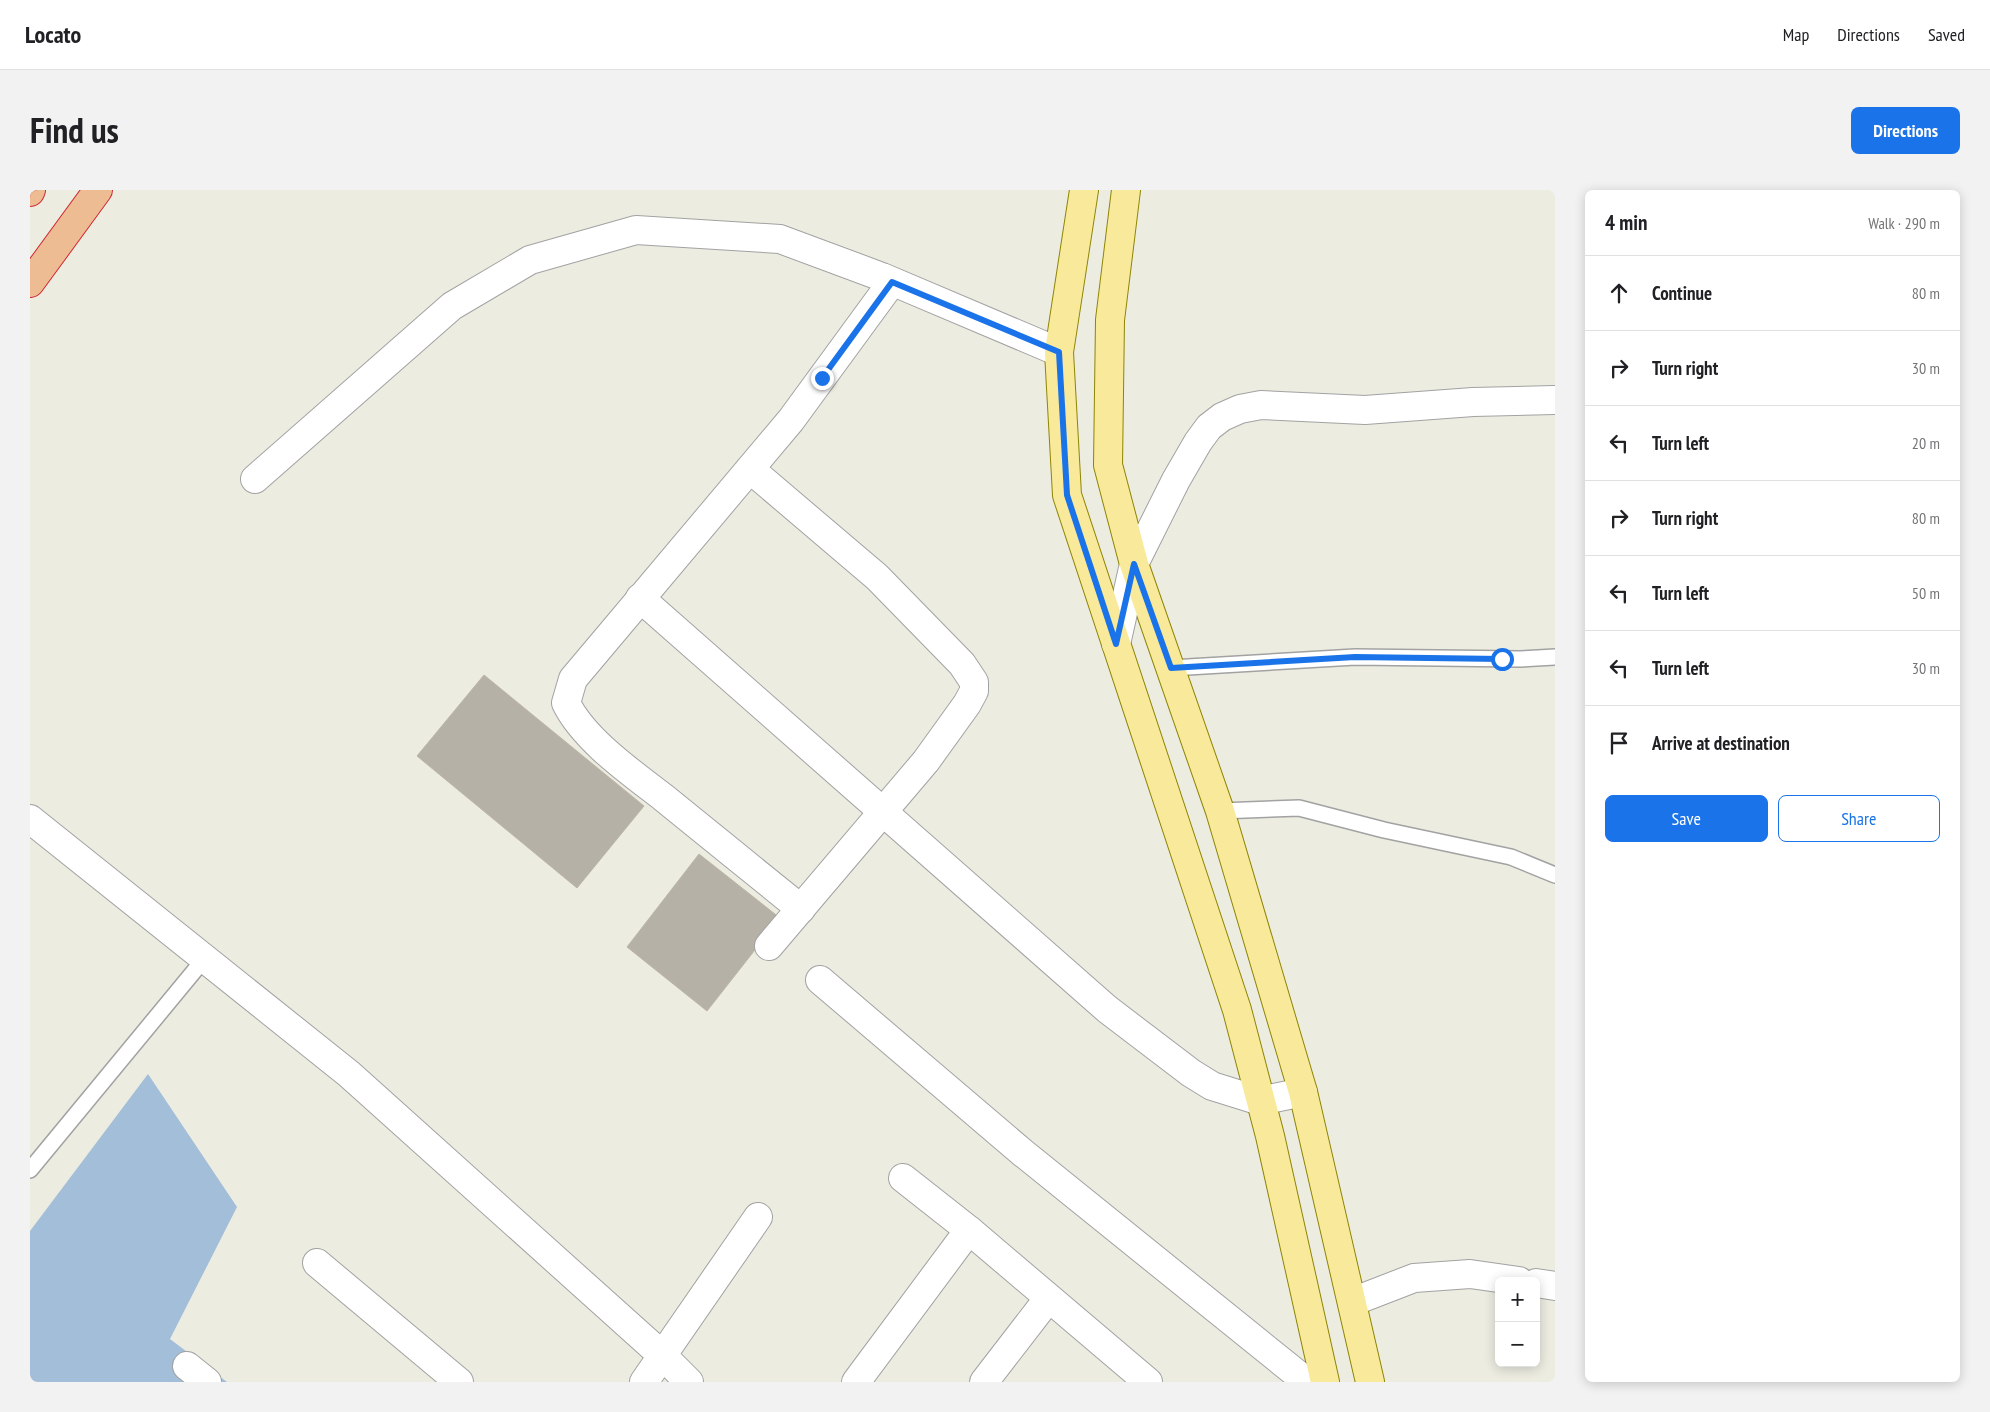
<!DOCTYPE html>
<meta charset="utf-8">
<style>
body{margin:0;font-family:"PT Sans Narrow",sans-serif;background:#f2f2f2;color:#202124}
.controls{position:absolute;right:15px;bottom:15px;display:grid;overflow:hidden;border-radius:8px;box-shadow:0 2px 12px #0003}
.controls button{width:45px;height:45px;display:grid;place-items:center;padding:0;border:0;border-bottom:1px solid #e0e0e0;background:#fff;color:#202124;font:25px sans-serif}
.stop{position:absolute;width:15px;height:15px;margin:-11px;border:4px solid #1a73e8;border-radius:50%;background:#fff}
.stop.end{background:#1a73e8;border-color:#fff;box-shadow:0 1px 5px #0008}
.list{margin:0;padding:0;list-style:none}
h2{display:flex;justify-content:space-between;align-items:center;height:65px;margin:0;padding:0 20px;font-size:21px}
h2 small{font-size:16px;font-weight:400;color:#757577}
.list li{display:grid;grid-template-columns:32px 1fr auto;gap:15px;align-items:center;box-sizing:border-box;height:75px;padding:0 20px;border-top:1px solid #e0e0e0}
.list b{display:block;font-size:19px;white-space:nowrap}
.list em{font-size:16px;font-style:normal;color:#757577}
.actions{display:flex;gap:10px;padding:15px 20px}
.actions a{flex:1;padding:11px 0;border:1px solid #1a73e8;border-radius:8px;text-align:center;font-size:18px;color:#1a73e8}
.actions .main{background:#1a73e8;color:#fff}
.icon{flex:none;width:28px;height:28px;fill:none;stroke:currentColor;stroke-width:2;stroke-linecap:round;stroke-linejoin:round}
.map{position:relative;flex:none;width:1525px;height:1192px;overflow:hidden;border-radius:8px}
header{display:flex;align-items:center;gap:30px;box-sizing:border-box;height:70px;padding:0 25px;background:#fff;border-bottom:1px solid #e0e0e0}
header strong{font-size:24px}
nav{display:flex;gap:28px;margin-inline-start:auto;font-size:18px}
.intro{display:flex;align-items:center;justify-content:space-between;box-sizing:border-box;height:120px;padding:0 30px}
h1{margin:0;font-size:35px}
.button{padding:12px 22px;border-radius:8px;background:#1a73e8;color:#fff;font-size:18px;font-weight:700}
main{display:flex;gap:30px;padding:0 30px}
aside{flex:1;background:#fff;border-radius:8px;box-shadow:0 2px 12px #0003}
.map>svg:first-child{display:block}
.water{fill:#a2bed9}
.building{fill:#b6b1a6;stroke:#bdb6a4}
.lines{fill:none;stroke-linecap:round;stroke-linejoin:round}
.service-casing{stroke:#a2a2a2;stroke-width:18}
.minor-casing{stroke:#a2a2a2;stroke-width:30}
.primary-casing{stroke:#8e8504;stroke-width:30}
.trunk-casing{stroke:#d02835;stroke-width:30}
.service{stroke:#fff;stroke-width:15}
.minor{stroke:#fff;stroke-width:28}
.primary{stroke:#f9e99a;stroke-width:28}
.trunk{stroke:#eebc92;stroke-width:28}
.route{stroke:#1a73e8;stroke-width:6}
</style>
<header>
<strong>Locato</strong>
<nav><a>Map</a><a>Directions</a><a>Saved</a></nav>
</header>
<div class="intro"><h1>Find us</h1><a class="button">Directions</a></div>
<main>
<div class="map">
<svg width="1525" height="1192" viewBox="0 0 1525 1192">
<rect width="100%" height="100%" fill="#ecece1"/>
<path class="water" d="M118 884 207 1017 140 1149 197 1192H0V1041Z"/>
<g class="building">
<path d="M454 485 614 616 547 698 387 566Z"/>
<path d="M669 664 750 728 677 821 597 757Z"/>
</g>
<g class="lines">
<defs>
<g id="service">
<path d="M1141 478 1325 467 1490 469 1525 467"/>
<path d="M1190 621 1269 618 1354 640 1481 667 1525 685"/>
<path d="M0 980 175 768"/>
</g>
<g id="minor">
<path d="M720 279 847 387 932 474 944 492V501L937 514 896 571 739 756"/>
<path d="M225 289 422 116 500 70 606 40 750 49 852 87 1029 162"/>
<path d="M610 408 1077 819 1161 883 1182 896 1230 911 1273 902"/>
<path d="M1086 454 1104 374 1146 290 1168 252 1179 237 1192 227 1210 219 1231 215 1335 220 1443 212 1525 210"/>
<path d="M0 629 319 884 633 1166 659 1192"/>
<path d="M771 719C725 682 680 645 634 608 602 583 554 550 536 513L543 489 761 230 862 92"/>
<path d="M790 790 993 963 1277 1192"/>
<path d="M873 988 939 1040 1118 1192"/>
<path d="M287 1073 429 1192"/>
<path d="M1506 1093 1525 1096"/>
<path d="M1322 1112 1384 1088 1440 1084 1489 1091"/>
<path d="M157 1176 177 1192"/>
<path d="M614 1192 728 1027"/>
<path d="M826 1192 939 1040"/>
<path d="M954 1192 1018 1109"/>
</g>
<g id="primary">
<path d="M1054 0 1029 162 1037 305 1207 820 1240 946 1295 1192"/>
<path d="M1096 0 1080 130 1078 275 1104 374 1190 621 1273 902 1340 1192"/>
</g>
<g id="trunk">
<path d="M0 2 1 0"/>
<path d="M0 93 68 0"/>
</g>
</defs>
<use href="#service" class="service-casing"/>
<use href="#minor" class="minor-casing"/>
<use href="#primary" class="primary-casing"/>
<use href="#trunk" class="trunk-casing"/>
<use href="#service" class="service"/>
<use href="#minor" class="minor"/>
<use href="#primary" class="primary"/>
<use href="#trunk" class="trunk"/>
</g>
<g class="lines">
<path class="route" d="M792 188 862 92 1029 162 1037 305 1086 454 1104 374 1141 478 1325 467 1472 469"/>
</g>
</svg>
<div class="controls">
<button>+</button>
<button>−</button>
</div>
<div class="stop" style="left:1472px;top:469px"></div>
<div class="stop end" style="left:792px;top:188px"></div>
</div>
<aside>
<h2>4 min<small>Walk · 290 m</small></h2>
<ul class="list">
<li><svg class="icon" aria-label="ahead" viewBox="0 0 24 24"><path d="M12 20V5M6 11l6-6 6 6"/></svg><div><b>Continue</b></div><em>80 m</em></li>
<li><svg class="icon" aria-label="right" viewBox="0 0 24 24"><path d="M7 20v-9h11M14 6l5 5-5 5"/></svg><div><b>Turn right</b></div><em>30 m</em></li>
<li><svg class="icon" aria-label="left" viewBox="0 0 24 24"><path d="M17 20v-9H6M10 6l-5 5 5 5"/></svg><div><b>Turn left</b></div><em>20 m</em></li>
<li><svg class="icon" aria-label="right" viewBox="0 0 24 24"><path d="M7 20v-9h11M14 6l5 5-5 5"/></svg><div><b>Turn right</b></div><em>80 m</em></li>
<li><svg class="icon" aria-label="left" viewBox="0 0 24 24"><path d="M17 20v-9H6M10 6l-5 5 5 5"/></svg><div><b>Turn left</b></div><em>50 m</em></li>
<li><svg class="icon" aria-label="left" viewBox="0 0 24 24"><path d="M17 20v-9H6M10 6l-5 5 5 5"/></svg><div><b>Turn left</b></div><em>30 m</em></li>
<li><svg class="icon" aria-label="arrive" viewBox="0 0 24 24"><path d="M6 21V4h12l-3 4 3 4H6"/></svg><div><b>Arrive at destination</b></div></li>
</ul>
<div class="actions"><a class="main">Save</a><a>Share</a></div>
</aside>
</main>
